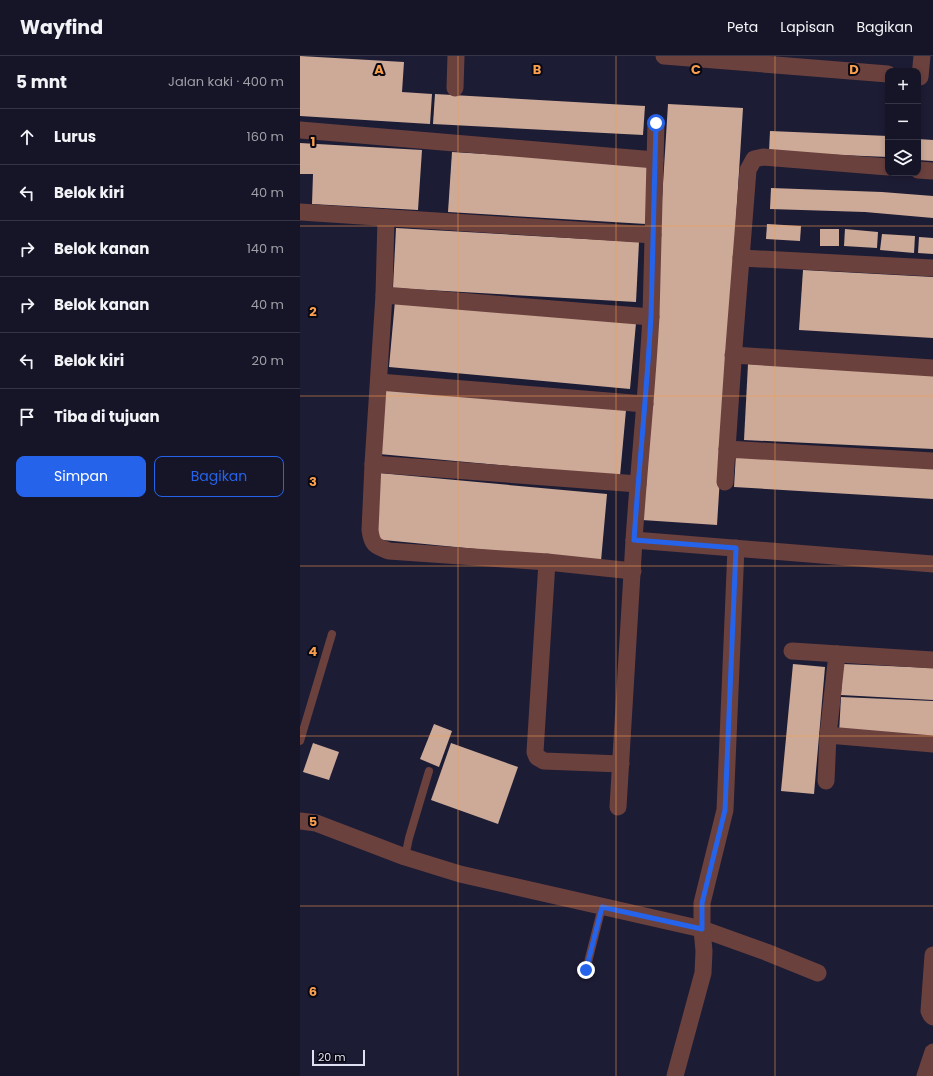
<!DOCTYPE html>
<html lang="id">
<meta charset="utf-8">
<style>
body{margin:0;font-family:Poppins,sans-serif;background:#232234;color:#f1f3f6}
.controls{position:absolute;right:12px;top:12px;display:grid;overflow:hidden;border-radius:8px;box-shadow:0 2px 6px #0003}
.controls button{width:36px;height:36px;display:grid;place-items:center;padding:0;border:0;border-bottom:1px solid #353445;background:#161528;color:#f1f3f6;font:20px sans-serif}
.scale{position:absolute;left:12px;bottom:10px;width:53px;box-sizing:border-box;padding-left:4px;border:2px solid #dfe0f2;border-top:0;font-size:11px;line-height:14px;white-space:nowrap;color:#dfe0f2;-webkit-text-stroke:3px #080813;paint-order:stroke}
.stop{position:absolute;width:12px;height:12px;margin:-9px;border:3px solid #2563eb;border-radius:50%;background:#fff}
.stop.end{background:#2563eb;border-color:#fff;box-shadow:0 1px 4px #0008}
.list{margin:0;padding:0;list-style:none}
h2{display:flex;justify-content:space-between;align-items:center;height:52px;margin:0;padding:0 16px;font-size:17px}
h2 small{font-size:13px;font-weight:400;color:#9e9fa8}
.list li{display:grid;grid-template-columns:26px 1fr auto;gap:12px;align-items:center;box-sizing:border-box;height:56px;padding:0 16px;border-top:1px solid #353445}
.list b{display:block;font-size:15px;white-space:nowrap}
.list em{font-size:13px;font-style:normal;color:#9e9fa8}
.actions{display:flex;gap:8px;padding:12px 16px}
.actions a{flex:1;padding:9px 0;border:1px solid #2563eb;border-radius:8px;text-align:center;font-size:14px;color:#2563eb}
.actions .main{background:#2563eb;color:#fff}
.icon{flex:none;width:22px;height:22px;fill:none;stroke:currentColor;stroke-width:2;stroke-linecap:round;stroke-linejoin:round}
.map{position:relative;flex:none;width:633px;height:1020px;overflow:hidden}
header{display:flex;align-items:center;gap:24px;box-sizing:border-box;height:56px;padding:0 20px;background:#161528;border-bottom:1px solid #353445}
header strong{font-size:19px}
nav{display:flex;gap:22px;margin-inline-start:auto;font-size:14px}
main{display:flex}
aside{flex:1;background:#161528}
.map>svg:first-child{display:block}
.building{fill:#cdaa98}
.lines{fill:none;stroke-linecap:round;stroke-linejoin:round}
.service{stroke:#6b413e;stroke-width:8}
.minor{stroke:#6b413e;stroke-width:17}
.route{stroke:#2563eb;stroke-width:5}
.grid{fill:none;stroke:#fa9f4e;stroke-width:1;stroke-opacity:0.55}
.grid-label{font-size:13px;text-anchor:middle;font-weight:bold;fill:#fa9f4e;stroke:#080813;stroke-width:4;stroke-linejoin:round;paint-order:stroke}
</style>
<header>
<strong>Wayfind</strong>
<nav><a>Peta</a><a>Lapisan</a><a>Bagikan</a></nav>
</header>
<main>
<aside>
<h2>5 mnt<small>Jalan kaki · 400 m</small></h2>
<ul class="list">
<li><svg class="icon" aria-label="ahead" viewBox="0 0 24 24"><path d="M12 20V5M6 11l6-6 6 6"/></svg><div><b>Lurus</b></div><em>160 m</em></li>
<li><svg class="icon" aria-label="left" viewBox="0 0 24 24"><path d="M17 20v-9H6M10 6l-5 5 5 5"/></svg><div><b>Belok kiri</b></div><em>40 m</em></li>
<li><svg class="icon" aria-label="right" viewBox="0 0 24 24"><path d="M7 20v-9h11M14 6l5 5-5 5"/></svg><div><b>Belok kanan</b></div><em>140 m</em></li>
<li><svg class="icon" aria-label="right" viewBox="0 0 24 24"><path d="M7 20v-9h11M14 6l5 5-5 5"/></svg><div><b>Belok kanan</b></div><em>40 m</em></li>
<li><svg class="icon" aria-label="left" viewBox="0 0 24 24"><path d="M17 20v-9H6M10 6l-5 5 5 5"/></svg><div><b>Belok kiri</b></div><em>20 m</em></li>
<li><svg class="icon" aria-label="arrive" viewBox="0 0 24 24"><path d="M6 21V4h12l-3 4 3 4H6"/></svg><div><b>Tiba di tujuan</b></div></li>
</ul>
<div class="actions"><a class="main">Simpan</a><a>Bagikan</a></div>
</aside>
<div class="map">
<svg width="633" height="1020" viewBox="0 0 633 1020">
<rect width="100%" height="100%" fill="#1d1c35"/>
<g class="building">
<path d="M0 0 104 6 102 36 132 38 130 68 0 60Z"/>
<path d="M135 38 345 50 343 79 133 68Z"/>
<path d="M368 48 443 52 417 469 342 464Z"/>
<path d="M470 75 588 80V101L469 96Z"/>
<path d="M618 83 633 84V105L618 104Z"/>
<path d="M0 87 122 94 118 154 12 148 13 118H0Z"/>
<path d="M152 96 350 108 346 168 148 156Z"/>
<path d="M471 132 582 136 633 140V162L565 156 470 153Z"/>
<path d="M467 168 501 170 500 185 466 183Z"/>
<path d="M96 172 339 186 336 246 93 232Z"/>
<rect x="520" y="173" width="19" height="17"/>
<path d="M545 173 578 176 577 192 544 190Z"/>
<path d="M582 178 615 180 614 197 580 194Z"/>
<path d="M619 181 633 182V198L618 197Z"/>
<path d="M503 214 633 221V282L499 274Z"/>
<path d="M95 245 336 267 330 333 89 311Z"/>
<path d="M448 308 633 316V393L444 384Z"/>
<path d="M85 332 326 354 320 420 79 398Z"/>
<path d="M436 398 633 410V443L434 431Z"/>
<path d="M79 417 307 438 301 505 73 483Z"/>
<path d="M493 608 525 611 514 738 481 735Z"/>
<path d="M543 608 633 612V644L541 639Z"/>
<path d="M541 641 633 645V682L539 678Z"/>
<path d="M134 668 152 675 139 711 120 703Z"/>
<path d="M13 687 39 696 29 724 3 716Z"/>
<path d="M151 687 218 711 198 768 131 744Z"/>
</g>
<g class="lines">
<g class="service">
<path d="M0 685 32 578"/>
<path d="M105 801 109 782 129 715"/>
<path d="M286 914 302 851"/>
</g>
<g class="minor">
<path d="M364 0 588 18"/>
<path d="M620 21 622 0"/>
<path d="M155 32 156 0"/>
<path d="M0 74 355 104"/>
<path d="M618 114 633 115"/>
<path d="M0 156 353 179"/>
<path d="M441 202 633 212"/>
<path d="M84 239 86 162"/>
<path d="M433 299 633 312"/>
<path d="M79 326 345 348"/>
<path d="M427 393 434 291 448 114 454 103 463 101 588 111"/>
<path d="M73 408 338 428"/>
<path d="M425 426 427 393 633 405"/>
<path d="M334 484C339 409 347 335 351 260 353 196 354 131 356 67"/>
<path d="M247 506 235 696 237 701 244 705 321 708"/>
<path d="M333 515 247 506 89 495C76 490 72 490 70 474L73 408 84 239 351 261"/>
<path d="M492 595 633 604"/>
<path d="M537 598 528 679 633 688"/>
<path d="M526 725 528 679"/>
<path d="M318 751 334 484 633 508"/>
<path d="M0 765 16 767 105 801 160 818 402 873 466 896 518 917"/>
<path d="M633 899 629 955 631 959 633 961"/>
<path d="M375 1020 403 917 404 895 402 873V847L425 754 436 492"/>
<path d="M625 1020 633 996"/>
</g>
</g>
<g class="lines">
<path class="route" d="M286 914 302 851 402 873V847L425 754 436 492 334 484C339 409 347 335 351 260 353 196 354 131 356 67"/>
</g>
<path class="grid" d="M158 0V1020M316 0V1020M475 0V1020M0 170H633M0 340H633M0 510H633M0 680H633M0 850H633"/>
<g class="grid-label">
<text x="79" y="18">A</text>
<text x="237" y="18">B</text>
<text x="396" y="18">C</text>
<text x="554" y="18">D</text>
<text x="13" y="90">1</text>
<text x="13" y="260">2</text>
<text x="13" y="430">3</text>
<text x="13" y="600">4</text>
<text x="13" y="770">5</text>
<text x="13" y="940">6</text>
</g>
</svg>
<div class="controls">
<button>+</button>
<button>−</button>
<button><svg class="icon" aria-label="layers" viewBox="0 0 24 24"><path d="M12 4l9 5-9 5-9-5zM3 14l9 5 9-5"/></svg></button>
</div>
<div class="scale">20 m</div>
<div class="stop" style="left:356px;top:67px"></div>
<div class="stop end" style="left:286px;top:914px"></div>
</div>
</main>
